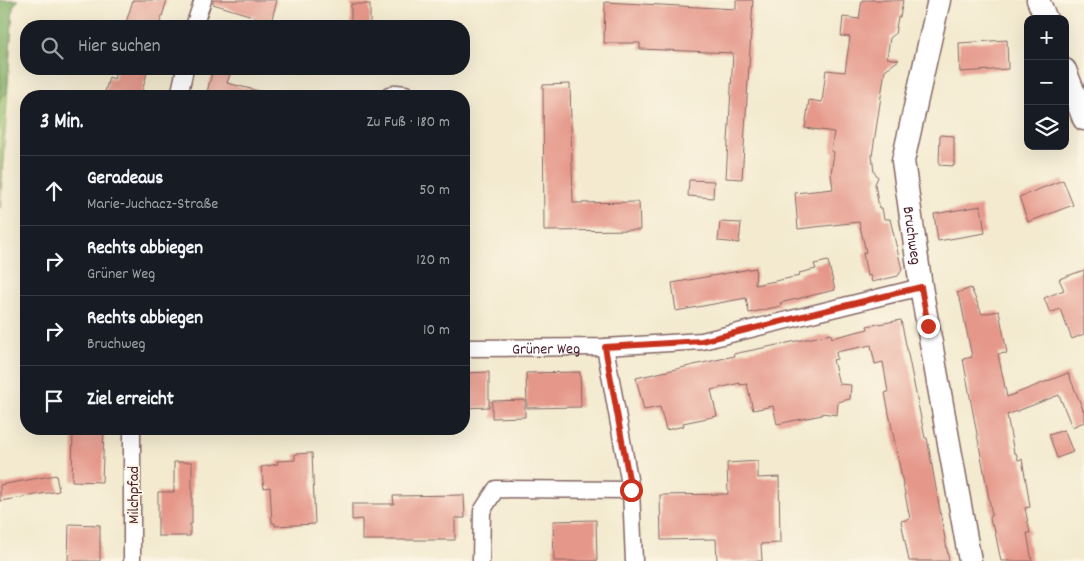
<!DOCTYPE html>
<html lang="de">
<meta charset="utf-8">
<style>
body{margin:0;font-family:Dekko,sans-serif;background:#242831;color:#f1f3f6}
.controls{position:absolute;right:15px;top:15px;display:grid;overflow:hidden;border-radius:10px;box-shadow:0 5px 20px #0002}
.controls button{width:45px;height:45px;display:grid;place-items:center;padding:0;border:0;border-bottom:1px solid #363941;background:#171b24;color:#f1f3f6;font:25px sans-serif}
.stop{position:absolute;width:15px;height:15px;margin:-11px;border:4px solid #c8321e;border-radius:50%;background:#fff}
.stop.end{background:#c8321e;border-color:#fff;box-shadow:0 1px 5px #0008}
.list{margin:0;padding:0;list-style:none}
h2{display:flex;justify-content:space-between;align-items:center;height:65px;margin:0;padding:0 20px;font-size:21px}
h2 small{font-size:16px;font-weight:400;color:#9ea1a6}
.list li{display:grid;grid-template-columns:32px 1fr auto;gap:15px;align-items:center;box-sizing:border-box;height:70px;padding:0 20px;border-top:1px solid #363941}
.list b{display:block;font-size:19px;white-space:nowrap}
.list p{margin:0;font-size:16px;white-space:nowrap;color:#9ea1a6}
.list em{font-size:16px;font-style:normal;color:#9ea1a6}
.icon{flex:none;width:28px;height:28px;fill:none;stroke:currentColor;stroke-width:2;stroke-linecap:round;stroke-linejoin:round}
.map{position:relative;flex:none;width:1084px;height:561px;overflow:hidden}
.search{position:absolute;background:#171b24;box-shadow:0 5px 20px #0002;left:20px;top:20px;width:450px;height:55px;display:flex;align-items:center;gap:12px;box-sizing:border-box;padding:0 18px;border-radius:20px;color:#9ea1a6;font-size:19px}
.panel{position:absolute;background:#171b24;box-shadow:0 5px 20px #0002;left:20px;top:90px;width:450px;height:345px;border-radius:20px}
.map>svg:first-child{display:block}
.green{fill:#a4cc77;stroke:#777651}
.forest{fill:#83b068;stroke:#66684a}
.building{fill:#e5988a}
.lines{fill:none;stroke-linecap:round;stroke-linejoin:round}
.street-casing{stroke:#856664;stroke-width:19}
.secondary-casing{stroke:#856664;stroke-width:25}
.street{stroke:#fff;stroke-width:16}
.secondary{stroke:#fff;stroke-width:22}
.route{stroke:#c8321e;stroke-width:6}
.labels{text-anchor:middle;stroke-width:4;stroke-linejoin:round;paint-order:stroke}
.street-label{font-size:16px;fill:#4a1f2b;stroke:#fcf5e5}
</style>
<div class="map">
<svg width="1084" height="561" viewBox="0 0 1084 561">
<rect width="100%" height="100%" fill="#fcf5e5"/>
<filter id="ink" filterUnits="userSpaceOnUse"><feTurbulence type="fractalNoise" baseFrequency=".02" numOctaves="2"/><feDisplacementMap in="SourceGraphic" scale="10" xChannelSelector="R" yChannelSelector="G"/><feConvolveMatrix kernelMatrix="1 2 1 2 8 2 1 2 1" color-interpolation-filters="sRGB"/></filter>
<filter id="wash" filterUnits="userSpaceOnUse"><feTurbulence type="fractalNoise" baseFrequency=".0096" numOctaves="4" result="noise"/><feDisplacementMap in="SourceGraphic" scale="20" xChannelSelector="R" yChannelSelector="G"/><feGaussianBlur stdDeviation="1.12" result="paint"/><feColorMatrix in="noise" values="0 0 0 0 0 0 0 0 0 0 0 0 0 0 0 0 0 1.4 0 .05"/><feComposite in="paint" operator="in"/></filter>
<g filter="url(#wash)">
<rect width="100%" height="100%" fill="#f3eacf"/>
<path class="green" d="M0 0 13 7 0 208Z"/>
<path class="forest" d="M0 0H18L13 7 7 93 1 97 0 100Z"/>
<g id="blocks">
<g class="building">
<path d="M133 0H167L159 26H125Z"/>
<path d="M213 0H277L270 26H253L256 17 213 4Z"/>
<path d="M736 0H753L742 179 726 178 733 53 640 49V43H604L605 2 736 9Z"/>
<path d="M862 0H903L900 17H898L895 34 890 38 887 58 899 60 885 70 872 156 874 172 878 177 875 184 879 208H882L884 219H890L902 270 898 276 872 282 870 275 867 276 863 253 866 252 859 222 798 229 795 193 833 189 831 174 834 152 831 151 834 132 805 128 809 100 822 102 826 70 845 72 850 37 841 36 843 17 859 19Z"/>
<rect x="351" y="4" width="19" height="22"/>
<path d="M1007 40 1008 69 960 72 959 43Z"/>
<path d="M117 69H148L141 96H104L109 77 114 79Z"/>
<path d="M213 69H232L227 83 259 91V96H206Z"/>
<path d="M570 84 573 203 639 202 640 230 544 231 543 85Z"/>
<path d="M940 135 954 136V166L939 165Z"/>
<path d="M689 180 714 181 713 198 688 196Z"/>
<path d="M1063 180 1073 205 1028 222 1019 197Z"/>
<path d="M981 206 985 233 938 241 934 214Z"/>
<path d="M720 222 741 223 739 243 718 241Z"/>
<path d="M828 261 835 290 780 303 781 306 749 313 746 298 676 311 672 283 756 268 755 285 800 276 799 273 816 269 814 264Z"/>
<path d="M1084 270V334L1072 339 1060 309 1050 313 1044 298 1064 290 1059 279Z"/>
<path d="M971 288 982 314 999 311 1007 353 998 354 1007 397 1068 373 1084 412V422L1072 427 1059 395 1007 415 1014 453H1016L1018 460 1022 459 1027 487 1030 507 1025 508 1030 533H1027L1032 561H1001L994 527 991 524 990 518 992 515 990 504 963 359 972 357 961 303 957 293Z"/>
<path d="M901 320 925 438H927L949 561H909L901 521 910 519 885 393 888 392 883 362 875 364 871 345 836 352 837 359 833 360 839 384 851 385 850 399 838 402 837 415 822 413V415L777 424 773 406 753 410 747 384 740 385V383L711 390 717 416 683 423 684 426 666 430 660 407 644 410 636 378 734 356 733 354 753 350 831 334 832 338 868 329 867 326Z"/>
<path d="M489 372V407L464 408V373Z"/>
<path d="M580 372 581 407 527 408 526 373Z"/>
<path d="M525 400V417L492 418V401Z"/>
<path d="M73 429H104L102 482 72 481Z"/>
<path d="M1064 430 1073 452 1057 458 1049 435Z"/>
<path d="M312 453 315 524 275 526V523H272L270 487 264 488 261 467 278 464 277 461 295 460V454Z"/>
<path d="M758 461V478L779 477 780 543 761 544 762 561H717L716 539 661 540 660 495 728 494 727 463Z"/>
<path d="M174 462H192V524H190V536H158V492H174Z"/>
<path d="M56 475 59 491 0 501V485Z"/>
<path d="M464 495 465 518H455V540H362V519L352 520V504H394L393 496Z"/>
<path d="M596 520 597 561H554L553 521Z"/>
<path d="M69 524 100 525V561H68Z"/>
</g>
</g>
</g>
<g filter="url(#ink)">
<use href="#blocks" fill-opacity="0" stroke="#856664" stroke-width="1"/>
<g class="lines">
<defs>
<g id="street">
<path d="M194 26 203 0"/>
<path d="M179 96 185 69"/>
<path d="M389 96 396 93 405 94 406 96"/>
<path d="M605 347 631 490 634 561"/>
<path id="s1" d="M464 348 605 347 702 341 921 287"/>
<path d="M132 429V561"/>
<path d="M481 561 482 511 496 489 631 490"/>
</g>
<g id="secondary">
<path id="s2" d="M939 0 903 161 921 287 970 561"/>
<path d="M1038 0 1046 19"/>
<path d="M1065 70 1084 119"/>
</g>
</defs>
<use href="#street" class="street-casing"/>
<use href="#secondary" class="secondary-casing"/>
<use href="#street" class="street"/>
<use href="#secondary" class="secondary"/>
</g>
</g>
<g class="lines" filter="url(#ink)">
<path class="route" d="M631 490 605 347 702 341 921 287 928 326"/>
</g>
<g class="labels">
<g class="street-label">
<text dy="6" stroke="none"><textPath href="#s2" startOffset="240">Bruchweg</textPath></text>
<text dy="6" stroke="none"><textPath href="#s1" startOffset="82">Grüner Weg</textPath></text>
<text transform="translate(132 495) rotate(-90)" y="6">Milchpfad</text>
</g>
</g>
</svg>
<div class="controls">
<button>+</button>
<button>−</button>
<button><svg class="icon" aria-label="layers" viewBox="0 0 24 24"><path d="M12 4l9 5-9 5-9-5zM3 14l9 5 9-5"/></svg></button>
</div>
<div class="stop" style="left:631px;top:490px"></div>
<div class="stop end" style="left:928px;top:326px"></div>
<div class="search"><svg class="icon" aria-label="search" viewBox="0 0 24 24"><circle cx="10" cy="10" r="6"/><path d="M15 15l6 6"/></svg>Hier suchen</div>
<section class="panel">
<h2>3 Min.<small>Zu Fuß · 180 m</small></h2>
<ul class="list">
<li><svg class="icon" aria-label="ahead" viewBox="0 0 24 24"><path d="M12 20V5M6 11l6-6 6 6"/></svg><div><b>Geradeaus</b><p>Marie-Juchacz-Straße</p></div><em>50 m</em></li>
<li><svg class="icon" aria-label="right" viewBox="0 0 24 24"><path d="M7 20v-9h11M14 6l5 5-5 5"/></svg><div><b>Rechts abbiegen</b><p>Grüner Weg</p></div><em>120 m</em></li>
<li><svg class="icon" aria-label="right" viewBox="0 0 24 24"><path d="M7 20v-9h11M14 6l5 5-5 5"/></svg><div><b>Rechts abbiegen</b><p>Bruchweg</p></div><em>10 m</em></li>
<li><svg class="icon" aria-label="arrive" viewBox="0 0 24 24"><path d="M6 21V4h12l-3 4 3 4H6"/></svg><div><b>Ziel erreicht</b></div></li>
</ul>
</section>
</div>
